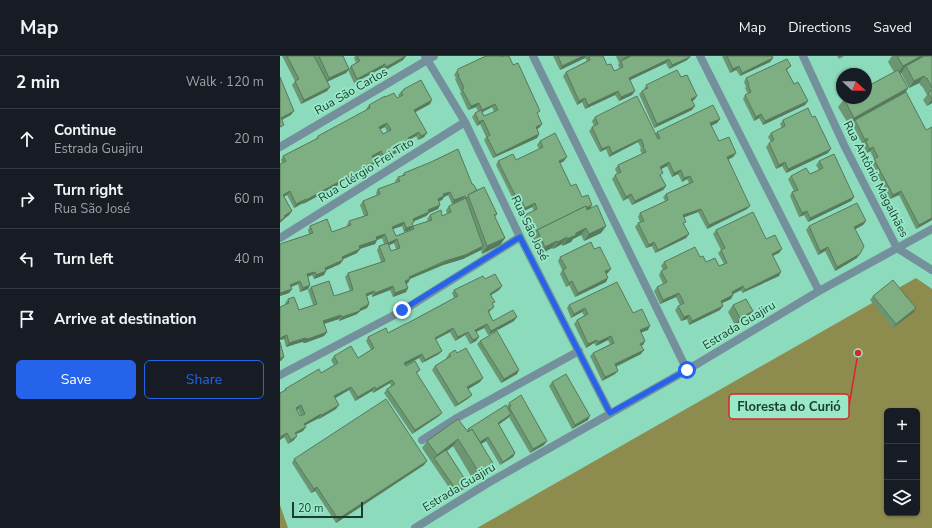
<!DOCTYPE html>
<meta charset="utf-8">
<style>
body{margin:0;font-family:"Nunito Sans",sans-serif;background:#242831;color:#f1f3f6}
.controls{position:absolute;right:12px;bottom:12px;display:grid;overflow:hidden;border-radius:6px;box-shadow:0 1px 3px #0004}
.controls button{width:36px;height:36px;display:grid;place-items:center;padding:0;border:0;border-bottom:1px solid #363941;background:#171b24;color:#f1f3f6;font:20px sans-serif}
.compass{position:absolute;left:556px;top:12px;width:36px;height:36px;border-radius:50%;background:#171b24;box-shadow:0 1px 3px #0004;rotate:112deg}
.scale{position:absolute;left:12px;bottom:10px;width:71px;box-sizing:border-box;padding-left:4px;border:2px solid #1b3c30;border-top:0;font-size:11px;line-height:14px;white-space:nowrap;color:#1b3c30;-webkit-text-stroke:3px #99e9c9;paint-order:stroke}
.stop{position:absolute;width:12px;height:12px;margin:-9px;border:3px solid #2563eb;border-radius:50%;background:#fff}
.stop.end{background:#2563eb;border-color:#fff;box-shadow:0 1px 4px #0008}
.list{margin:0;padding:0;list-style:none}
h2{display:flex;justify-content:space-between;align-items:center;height:52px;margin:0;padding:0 16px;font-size:17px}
h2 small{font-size:13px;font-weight:400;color:#9ea1a6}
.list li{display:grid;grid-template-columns:26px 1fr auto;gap:12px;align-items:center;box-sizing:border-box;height:60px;padding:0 16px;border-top:1px solid #363941}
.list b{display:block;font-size:15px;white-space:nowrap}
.list p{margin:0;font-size:13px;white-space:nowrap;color:#9ea1a6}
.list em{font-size:13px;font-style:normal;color:#9ea1a6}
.actions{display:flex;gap:8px;padding:12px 16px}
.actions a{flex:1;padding:9px 0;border:1px solid #2563eb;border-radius:6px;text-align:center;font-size:14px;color:#2563eb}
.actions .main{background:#2563eb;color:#fff}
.icon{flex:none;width:22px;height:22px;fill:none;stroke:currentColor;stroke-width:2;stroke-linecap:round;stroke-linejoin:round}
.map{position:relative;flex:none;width:652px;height:472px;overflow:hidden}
header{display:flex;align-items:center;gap:24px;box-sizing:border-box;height:56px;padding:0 20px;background:#171b24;border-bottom:1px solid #363941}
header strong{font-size:19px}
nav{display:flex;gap:22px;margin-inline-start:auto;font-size:14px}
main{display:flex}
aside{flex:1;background:#171b24}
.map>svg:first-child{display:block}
.forest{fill:#8d8b4e;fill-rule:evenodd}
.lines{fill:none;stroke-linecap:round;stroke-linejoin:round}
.street{stroke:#74909d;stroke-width:8}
.wall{fill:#6c9671;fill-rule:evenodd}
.shaded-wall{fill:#587a5c}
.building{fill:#7eaf83;stroke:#587a5c;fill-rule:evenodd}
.route{stroke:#2563eb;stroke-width:5}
.labels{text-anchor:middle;stroke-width:3.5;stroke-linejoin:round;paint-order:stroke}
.street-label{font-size:12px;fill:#1b3c30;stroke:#99e9c9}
.leader{fill:none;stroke:#d62828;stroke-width:1.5}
.callout-dot{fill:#d62828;stroke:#99e9c9;stroke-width:1.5}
.callout{fill:#99e9c9;stroke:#d62828;stroke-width:1.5}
.callout-label{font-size:13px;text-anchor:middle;font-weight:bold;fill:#1b3c30}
</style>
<header>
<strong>Map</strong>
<nav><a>Map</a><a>Directions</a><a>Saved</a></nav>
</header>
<main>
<aside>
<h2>2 min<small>Walk · 120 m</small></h2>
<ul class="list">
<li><svg class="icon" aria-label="ahead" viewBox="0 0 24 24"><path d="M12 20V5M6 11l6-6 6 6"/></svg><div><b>Continue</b><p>Estrada Guajiru</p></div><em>20 m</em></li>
<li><svg class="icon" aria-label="right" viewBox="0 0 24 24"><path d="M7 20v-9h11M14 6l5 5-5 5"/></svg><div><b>Turn right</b><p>Rua São José</p></div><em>60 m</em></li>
<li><svg class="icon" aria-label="left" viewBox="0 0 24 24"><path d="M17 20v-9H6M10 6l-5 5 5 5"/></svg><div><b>Turn left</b></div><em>40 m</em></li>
<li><svg class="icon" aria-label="arrive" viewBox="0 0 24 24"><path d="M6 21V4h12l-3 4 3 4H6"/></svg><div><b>Arrive at destination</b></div></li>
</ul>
<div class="actions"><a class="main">Save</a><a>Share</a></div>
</aside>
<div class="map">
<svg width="652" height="472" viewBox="0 0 652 472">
<rect width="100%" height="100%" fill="#8cdbbc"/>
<g class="forest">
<path d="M636 222 652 233V472H197ZM607 355H637V457H607Z"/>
<path d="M0 449 8 472H0Z"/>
</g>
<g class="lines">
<g class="street">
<path d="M145 0 185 66 240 181 330 357"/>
<path d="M253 0 407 314"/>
<path d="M420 0 539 235"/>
<path d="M523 0 565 91 617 192 652 214"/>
<path d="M0 91 154 0"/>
<path d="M0 182 185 66"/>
<path d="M0 319 122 255 240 181"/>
<path d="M142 384 175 363 299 295"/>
<path d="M135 472 208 427 407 314 539 235 652 173"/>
</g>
</g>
<g class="wall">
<path d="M2 0H63L69 13 66 17 47 26 50 31 47 35 21 48 12 29 15 25Z"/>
<path d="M75 0H126L123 4 104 15 102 12 74 27 68 14 71 10 76 7 74 2Z"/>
<path d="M273 0H323L327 9 334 15 340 13 338 9 339 7 336 0H410L407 4 389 13 386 7 350 24 352 39 339 45 335 39 305 53 302 46 297 49 283 20 286 16 307 5 305 2 280 14Z"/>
<path d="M442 0H492L493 2 490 6 460 20 456 14 450 17Z"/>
<path d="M557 0H564L559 3Z"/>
<path d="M612 0H652V47L647 50 643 44 647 39 642 30H641L639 27 629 32 621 17H620L628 32 626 36 652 164 636 173 619 139 610 143 592 107 594 103 590 95 587 97 583 89 585 86 582 87 572 68 569 69 558 51 564 43 614 16 608 6Z"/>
<path d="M222 1 233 9 262 68 259 72 257 73 259 78 257 82 213 102 204 84 206 81 200 68 197 70 192 61 195 57 198 55 196 51 188 54 180 37 181 36 175 23 176 22 174 19 178 13ZM212 51 214 56 204 60 202 56Z"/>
<path d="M511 10 507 14 514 28 528 45 525 49 483 69 479 62 474 65 463 43 465 39 468 38 465 32 466 31 464 26 466 22Z"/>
<path d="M401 21 417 40 414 44 412 45V54L374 72 359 38 362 35 364 34V33L366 29Z"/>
<path d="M124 33 150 48 135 56 144 81 138 84 136 80 129 84 130 87 127 91 101 105 99 99 93 102 95 106 93 110 23 148V147L14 152 7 139 4 140 12 155 9 159 5 162 2 165V107L1 104 3 100 35 84 38 80 87 54 86 53 89 49 105 41 117 42 119 41 118 39ZM105 71 107 76 103 78 100 73Z"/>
<path d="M315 61 375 78 377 76 440 63 437 67 431 70 439 85 456 97 453 101 448 104 467 153 427 173 418 156 404 161V169L409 178 406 182 375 197 372 190 366 192 355 171 358 167 360 166 358 161 360 157 385 145 383 141 386 138 409 127 407 123 402 126 398 118 392 121 387 110 381 113V120L386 130 383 134 352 149 348 142 343 145 332 123 335 119 337 118 335 113 338 109 362 98 360 94 361 92 358 86 329 101 326 93 320 96 309 75 312 71 314 70 312 65Z"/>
<path d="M503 64 548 97 506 117 502 110 496 113 486 91 489 87 491 86 488 81 491 77 502 72 500 68Z"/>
<path d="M260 85 284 105 280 107 291 130 302 141 310 152 326 170 321 177 304 185 301 179 293 183 291 186 282 190V188L273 193 272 192 260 198 243 163 245 159 254 155 252 151 242 156 237 146 235 147 216 109 218 105 236 104 259 93 257 89Z"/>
<path d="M178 93 192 128H193L197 134 204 131 217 158 215 161 225 182 220 189 202 198 201 194 183 203 163 209 130 223 128 227 126 228 128 232 126 236 113 241 110 234 92 241V238L87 240 89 248 87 252 80 255 77 258 59 265V263L44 268 47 276 44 280 25 287 22 286 6 291 4 283 0 284V251L6 249 5 247 8 243 14 241 19 254 33 249 28 234 31 231 49 225 54 240 70 235 65 221 68 217 101 206 97 194 99 190 104 188 102 182 97 184 95 188 80 193 77 197 63 203V204L60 208 46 214V215L44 219 34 223 32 219 28 221 30 229 28 233 20 236 18 228 11 231 12 233 9 237 0 240V188L29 178 28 174 30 170 47 163 52 176 67 171V169L69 165 84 160 80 149 83 145 97 139 96 137 98 133 116 127 115 125 118 121 122 120 124 117 151 106ZM168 139 172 148 182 144 169 150 166 154 167 158 162 160 161 154 150 159 147 163 148 165 133 170 130 174 131 175 116 180 113 173 122 170 124 176 130 174 133 170 132 168 134 165 146 160 149 157 158 153 160 149 159 145 162 144 164 141ZM114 187 116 193 111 195 109 189Z"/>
<path d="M539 105 574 141 571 145 528 166 524 159 519 161 510 140 512 136 514 135 508 123 511 120 530 118 539 114 536 109Z"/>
<path d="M586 165 583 169 575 173 577 202 555 215 545 195 538 199 526 174 529 170Z"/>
<path d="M436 174 486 183 502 193 499 197 493 200 499 220 462 237 461 234 453 238 451 243 442 247 440 254 409 269 407 263 401 265 395 254 398 250 400 249 396 241 380 248 374 235 377 231 383 228 379 219 381 215 383 214 381 210 384 206 420 201 426 206 439 210 444 208 438 197 441 194 433 178Z"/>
<path d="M314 193 328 217 326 218V226L295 241 289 229 286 231 280 218 282 214 278 205 280 201Z"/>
<path d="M205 223 222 230 219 234 211 239 213 249 211 254 209 256 213 265H234L208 279 204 272 196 276 199 281 196 285 190 288 185 279 175 285 170 276 156 283 159 298 142 307 139 302 126 309V310L140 314 137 317 159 360 132 378 104 337 107 333 111 330 110 327 93 337 92 335 75 345 69 334 55 342 56 353 39 363V362L25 369 23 375 16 378 14 384 8 388 4 381 0 384V337L4 335 5 333 41 317 54 309 51 304 54 300 78 302 91 294 86 285 88 281 108 277 126 268 174 242 172 237 174 234ZM18 353 21 360H20L17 354Z"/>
<path d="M593 240 634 256 613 272 590 244Z"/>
<path d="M289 249 353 257 368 274 361 276 365 285 363 289H361V298L336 311 335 318 322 325 310 300 313 297 330 288 328 284 316 290 314 287 306 292 294 268 297 264 304 260 302 256 291 262 287 252Z"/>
<path d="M453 249 473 255 467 262 455 269 448 256Z"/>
<path d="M200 285 237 318 221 327 197 288Z"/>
<path d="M169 298 200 326 188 333 189 342 175 351 152 314 155 310 167 303 166 302Z"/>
<path d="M272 326 308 364 292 373 269 330Z"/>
<path d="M229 347 264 389 250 397 229 361 218 369 235 397 233 401 220 409 206 385 201 388 214 409 209 416 194 425 173 390 167 395 188 428 185 432 174 439 142 392 147 385 187 375 188 373 227 351Z"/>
<path d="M14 403 144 409 56 467 35 435 31 437 12 407Z"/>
</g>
<g class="shaded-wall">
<path d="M126 0 123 4 104 15 106 11Z"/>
<path d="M303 0H306L305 2 280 14 282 10Z"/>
<path d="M347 0H356L341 6 345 1Z"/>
<path d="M641 0H652L626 10 621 17 616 20 623 10Z"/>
<path d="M410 1 407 4 389 13 392 9Z"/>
<path d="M493 2 490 6 460 20 462 17Z"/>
<path d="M389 3 386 7 346 26 349 22Z"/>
<path d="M105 8 102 12 74 27 77 23Z"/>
<path d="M459 10 456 14 450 17 453 13Z"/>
<path d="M69 13 66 17 46 26 49 22Z"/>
<path d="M644 20 639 27 629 32 634 25Z"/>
<path d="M50 31 47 35 21 48 24 44Z"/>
<path d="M628 32 623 40 575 64 572 67 569 69 574 62Z"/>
<path d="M338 35 335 39 305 53 308 49Z"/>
<path d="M355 35 352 39 339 45 341 41Z"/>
<path d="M417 40 414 44 409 47 411 43Z"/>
<path d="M305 42 302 46 297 49 299 45Z"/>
<path d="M652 43V47L647 50Z"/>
<path d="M152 44 150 48 132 58 134 54Z"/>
<path d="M528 45 525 49 483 69 485 65Z"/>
<path d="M199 47 196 51 188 54 191 50Z"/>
<path d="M215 48 212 51 199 58 202 54Z"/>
<path d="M415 50 412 54 374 72 377 68Z"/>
<path d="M14 55 11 59 0 65 1 62Z"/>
<path d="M481 58 479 62 474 65 476 61Z"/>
<path d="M440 63 437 67 428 71 430 67Z"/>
<path d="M203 64 200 68 197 70 199 66Z"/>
<path d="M107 67 105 71 97 75 99 71Z"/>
<path d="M262 68 259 72 253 75 256 71Z"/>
<path d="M139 76 136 80 125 86 128 82Z"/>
<path d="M147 77 144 81 138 84 141 80Z"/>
<path d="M259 78 257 82 213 102 216 99Z"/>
<path d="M587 82 585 86 582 87Z"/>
<path d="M361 83 358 86 329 101 332 97Z"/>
<path d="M130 87 127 91 101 105 104 101Z"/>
<path d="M329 90 326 93 320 96 322 93Z"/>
<path d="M593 91 590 95 587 97 589 93Z"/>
<path d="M551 93 548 97 506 117 508 113Z"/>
<path d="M101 95 99 99 89 103 92 100Z"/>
<path d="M456 97 453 101 444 105 447 101Z"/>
<path d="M287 101 284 105 277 109 279 105Z"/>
<path d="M95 106 93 110 23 148 26 144Z"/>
<path d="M389 106 387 110 377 115 380 111Z"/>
<path d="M505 106 502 110 496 113 499 109Z"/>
<path d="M401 114 398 118 392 121 394 117Z"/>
<path d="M410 120 407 123 402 126 404 122Z"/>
<path d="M386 130 383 134 352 149 355 145Z"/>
<path d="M10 135 7 139 1 142 3 139Z"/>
<path d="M621 135 619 139 610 143 613 139Z"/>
<path d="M170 136 168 139 164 141 162 144 155 147 158 143 163 138Z"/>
<path d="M351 138 348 142 343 145 346 141Z"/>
<path d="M185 140 182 143 172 148 174 144Z"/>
<path d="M574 141 571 145 528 166 530 162Z"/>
<path d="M240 142 237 146 235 147 237 143Z"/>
<path d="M26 143 23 147 14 152 16 148Z"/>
<path d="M255 147 252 151 242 156 245 152Z"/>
<path d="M160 149 158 153 149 157 146 160 130 167 133 163 148 154Z"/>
<path d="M312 149 310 153 259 178Z"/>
<path d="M470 150 467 153 427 173 429 169Z"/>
<path d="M421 153 418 156 400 163 403 159Z"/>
<path d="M12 155 9 159 5 162 0 167V165L4 160Z"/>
<path d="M527 155 524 159 519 161 522 157Z"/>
<path d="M652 162V164L636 173 639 169Z"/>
<path d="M586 165 583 169 572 175 574 171Z"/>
<path d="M124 166 122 170 110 174 112 171Z"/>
<path d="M133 170 130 174 124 176 126 172Z"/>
<path d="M326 170 321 177 304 185 309 178Z"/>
<path d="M306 172 301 179 293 183 291 186 282 190 287 183 296 177Z"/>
<path d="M105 178 102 182 97 184 95 188 76 194 79 190 96 181Z"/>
<path d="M409 178 406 182 375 197 378 194Z"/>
<path d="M287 181 282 188 273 193 278 186Z"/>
<path d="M225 182 220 189 202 198 207 190Z"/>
<path d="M117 183 114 187 105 191 108 187Z"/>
<path d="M277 185 272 192 260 198 265 191Z"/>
<path d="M374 186 372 190 366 192 369 189Z"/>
<path d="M203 190 201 194 183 203 163 209 127 224 129 221Z"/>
<path d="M548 191 545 195 538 199 540 195Z"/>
<path d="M80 193 77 197 59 205 62 201Z"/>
<path d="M502 193 499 197 489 201 492 198Z"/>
<path d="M580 198 577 202 555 215 557 211Z"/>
<path d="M63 204 60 208 42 216 45 212Z"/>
<path d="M331 213 328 217 323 219 325 215Z"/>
<path d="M46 215 44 219 34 223 36 219Z"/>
<path d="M35 216 32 219 24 222 27 218Z"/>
<path d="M501 216 499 220 462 237 465 234Z"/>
<path d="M328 222 326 226 295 241 298 237Z"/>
<path d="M130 223 128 227 123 229 125 225Z"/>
<path d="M20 225 18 228 8 232 10 229Z"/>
<path d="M292 225 289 229 286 231 289 227Z"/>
<path d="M30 229 28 233 20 236 23 232Z"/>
<path d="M113 230 110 234 92 241 95 237Z"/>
<path d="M222 230 219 234 208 241 210 238Z"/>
<path d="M463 230 461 234 449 240 452 236Z"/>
<path d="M128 232 126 236 113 241 115 237Z"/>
<path d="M12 233 9 237 0 240V237Z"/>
<path d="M94 235 92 238 83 242 86 238Z"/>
<path d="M399 237 396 241 380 248 383 244Z"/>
<path d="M453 239 451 243 438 249 441 245Z"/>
<path d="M89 248 87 252 80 255 77 258 59 265 62 261Z"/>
<path d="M443 250 440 254 409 269 412 265Z"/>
<path d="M214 251 211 254 205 259 208 255Z"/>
<path d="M305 252 302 256 291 262 294 258Z"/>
<path d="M636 252 634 256 613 272 616 268Z"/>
<path d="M473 255 467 262 455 269 460 262Z"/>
<path d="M61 259 59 263 40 269 43 265Z"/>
<path d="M409 259 407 263 401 265 404 261Z"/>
<path d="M237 261 234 265 208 279 211 275Z"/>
<path d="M207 268 204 272 192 278 195 274Z"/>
<path d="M370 270 368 274 358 278 360 274Z"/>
<path d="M173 272 170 276 153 285 155 282Z"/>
<path d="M47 276 44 280 25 287 22 286 6 291 9 287 25 282Z"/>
<path d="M188 276 185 279 175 285 178 281Z"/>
<path d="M7 279 4 283 0 284V282Z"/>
<path d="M331 280 328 284 316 290 318 286Z"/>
<path d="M199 281 196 285 190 288 193 284Z"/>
<path d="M317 284 314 287 306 292 308 288Z"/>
<path d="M365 285 363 289 358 291 360 288Z"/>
<path d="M364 294 361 298 332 312 335 308Z"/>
<path d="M162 295 159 298 142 307 145 304Z"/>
<path d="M142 298 139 302 122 311 124 307Z"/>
<path d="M4 301 1 305H0V302Z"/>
<path d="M239 314 237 318 221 327 224 323Z"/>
<path d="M338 315 335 318 322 325 325 321Z"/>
<path d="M203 322 200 326 185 335 187 331Z"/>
<path d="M112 324 110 327 93 337 96 333Z"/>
<path d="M71 331 69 334 52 344 54 340Z"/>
<path d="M95 331 92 335 75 345 78 341Z"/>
<path d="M192 339 189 342 175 351 178 348Z"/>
<path d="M21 349 18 353 13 356 16 352Z"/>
<path d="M59 349 56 353 39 363 42 359Z"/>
<path d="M162 357 159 360 132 378 135 374Z"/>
<path d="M41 358 39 362 22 371 24 368Z"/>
<path d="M231 358 228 362 215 371 218 367Z"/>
<path d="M310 360 308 364 292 373 295 369Z"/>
<path d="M26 371 23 375 12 380 15 377Z"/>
<path d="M7 377 4 381 0 384V381Z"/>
<path d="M17 380 14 384 8 388 11 384Z"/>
<path d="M208 381 206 385 194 392 197 388Z"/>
<path d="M178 383 173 390 155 403 154 402 157 399Z"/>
<path d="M267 385 264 389 250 397 253 393Z"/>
<path d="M235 397 233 401 220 409 223 406Z"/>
<path d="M147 405 144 409 56 467 58 463Z"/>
<path d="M214 409 209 416 194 425 200 418Z"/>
<path d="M188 428 185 432 174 439 177 435Z"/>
<path d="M37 431 35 435 31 437 34 433Z"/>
</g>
<g class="building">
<path d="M7 0H34L50 31 24 44 15 25 19 23Z"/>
<path d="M39 0H63L69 13 49 22Z"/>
<path d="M77 0H126L106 11 105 8 77 23 71 10 80 5Z"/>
<path d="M206 0H222V1L224 0H229L233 9 238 7 260 55 257 57 262 68 256 71 259 78 216 99 207 81 210 79 203 64 199 66 195 57 201 54 204 60 218 54 215 48 202 54 199 47 191 50 182 33 184 32 178 19H179L177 16 178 13Z"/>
<path d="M278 0H303L282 10Z"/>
<path d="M309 0H323L327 9 331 8 334 15 343 11 341 5 351 0H410V1L392 9 389 3 349 22 355 35 341 41 338 35 308 49 305 42 299 45 286 16 310 4Z"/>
<path d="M447 0H492L493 2 462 17 459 10 453 13Z"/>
<path d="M617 0H641L623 10Z"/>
<path d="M644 0H652V32L647 22 646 23 644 20 634 25 626 10Z"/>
<path d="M507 3 511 10 506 13 514 28 518 26 528 45 485 65 481 58 476 61 465 39 471 36 468 29 469 28 466 22Z"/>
<path d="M397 14 401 21 407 19 417 40 411 43 415 50 377 68 362 35 368 32 366 29Z"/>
<path d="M618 14 628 32 574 62 564 43 566 42H586V31Z"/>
<path d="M0 21 14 55 1 62 4 69 0 71Z"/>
<path d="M141 24 152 44 134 54 147 77 141 80 139 76 128 82 130 87 104 101 101 95 92 100 95 106 26 144V143L16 148 10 135 3 139 12 155 4 160 5 161 0 165V108L6 105 3 100 38 82V80L90 52 89 49 105 40V41L114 37 117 42 123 39 121 36 124 34V33ZM107 67 111 74 103 78 99 71Z"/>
<path d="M652 34V43L648 37Z"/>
<path d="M626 36 646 74 652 71V162L639 169 621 135 613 139 594 103 598 101 593 91 589 93 586 85 588 84 587 82 585 84 575 64Z"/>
<path d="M357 40 378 83 380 82 377 76 433 49 440 63 430 67 439 85 449 81 456 97 447 101 470 150 429 169 421 153 403 159 406 166 403 167 409 178 378 194 374 186 369 189 358 167 364 165 360 157 388 144 386 138 413 126 410 120 404 122 401 114 394 117 389 106 380 111 383 117 380 119 386 130 355 145 351 138 346 141 335 119 341 116 338 109 366 96 363 90H364L361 83 332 97 329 90 322 93 312 71 318 68 315 61Z"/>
<path d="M528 52 532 61 535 60 551 93 508 113 505 106 499 109 489 87 494 84 491 77 505 70 503 64Z"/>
<path d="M275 77 287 101 279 105 291 130 296 128 302 141 308 139 312 149 306 152V150L257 174 254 177 245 159 257 153 255 147 245 152 240 142 237 143 218 105 233 98 236 104 263 91 260 85Z"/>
<path d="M178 93 192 128H193L197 134 188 139 189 141 186 142 203 190 185 199 165 205 129 221 130 223 125 225 128 232 115 237 113 230 95 237 94 235 86 238 89 248 80 253V255L62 261 61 259 43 265 47 276 28 283 25 282 9 287 7 279 0 282V251L9 247 8 243 14 241 19 254 37 248 31 231 49 225 54 240 73 234 68 217 105 205 99 190 108 187 111 195 120 192 117 183 108 187 105 178 96 181 97 184 79 190 80 193 62 201 63 204 45 212 46 215 36 219 35 216 27 218 30 229 23 232 20 225 10 229 12 233 0 237V188L33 177 30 170 47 163 52 176 71 169 69 165 88 159 83 145 100 138 98 133 120 125 118 121 125 119 124 117 151 106ZM170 136 174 144 185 140 186 142 169 150 171 156 162 160 161 154 150 159 152 164 133 170 134 173 116 180 112 171 124 166 126 172 133 170 132 167 134 166 133 163 149 156 148 154 160 149 158 143 164 140 163 138Z"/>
<path d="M554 98 574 141 530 162 527 155 522 157 512 136 518 134 511 120 526 112 530 118 543 112 539 105Z"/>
<path d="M204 131 217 158 214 159 225 182 207 190 188 139Z"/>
<path d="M577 147 586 165 574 171 584 190 580 198 557 211 548 191 540 195 529 170Z"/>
<path d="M317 149 326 170 309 178 306 172 296 177V179L287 183V181L278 186 277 185 265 191 257 174 306 150 307 154Z"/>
<path d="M473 156 486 183 495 179 502 193 492 198 501 216 465 234 463 230 452 236 453 239 441 245 443 250 412 265 409 259 404 261 398 250 404 247 399 237 383 244 377 231 387 226 381 215 387 212 384 206 415 191 420 201 423 200 426 206 435 202 439 210 447 207 441 194 445 192 436 174Z"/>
<path d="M311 186 314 193 320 191 331 213 325 215 328 222 298 237 292 225 289 227 283 214 286 212 280 201Z"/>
<path d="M215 218 222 230 210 238 215 246 212 247 214 251 208 255 213 265 233 254 237 261 211 275 207 268 195 274 199 281 193 284 188 276 178 281 173 272 155 282 162 295 145 304 142 298 124 307 126 310 135 305 140 314 136 316 162 357 135 374 107 333 115 328 112 324 96 333 95 331 78 341 71 331 54 340 59 349 42 359 41 358 24 368 26 371 15 377 17 380 11 384 7 377 0 381V337L6 334 5 333 39 313 41 317 58 307 54 300 71 290 78 302 94 292 88 281 106 272 108 277 125 268H126L178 240 174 234 203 220 205 223ZM21 349 25 358 20 360 16 352Z"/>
<path d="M613 224 636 252 616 268 593 240Z"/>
<path d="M337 226 353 257 362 253 370 270 360 274 365 285 360 288 364 294 335 308 338 315 325 321 313 297 334 287 331 280 318 286 317 284 308 288 297 264 308 258 305 252 294 258 289 249Z"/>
<path d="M466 243 473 255 460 262 453 249Z"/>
<path d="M217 275 239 314 224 323 200 285Z"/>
<path d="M0 286 4 301 0 302Z"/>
<path d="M186 292 203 322 187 331 192 339 178 348 155 310 171 300 169 298 175 294 177 297Z"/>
<path d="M286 318 310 360 295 369 272 326Z"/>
<path d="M241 339 267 385 253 393 229 351 231 350 229 347Z"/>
<path d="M106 343 147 405 58 463 37 431 34 433 14 403Z"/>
<path d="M226 349 231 358 218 367 235 397 223 406 208 381 200 386 192 373 189 375 188 373Z"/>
<path d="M178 363 188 376 192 373 214 409 200 418 178 383 157 399 147 385Z"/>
<path d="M166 394 188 428 177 435 154 402Z"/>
</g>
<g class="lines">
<path class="route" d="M122 254 240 181 330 357 407 314"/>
</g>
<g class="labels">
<g class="street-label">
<text transform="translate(71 35) rotate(-30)" y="4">Rua São Carlos</text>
<text transform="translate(86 114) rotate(-32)" y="4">Rua Clérgio Frei Tito</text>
<text transform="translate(596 123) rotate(63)" y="4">Rua Antônio Magalhães</text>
<text transform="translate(250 172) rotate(64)" y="4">Rua São José</text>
<text transform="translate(459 269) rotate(-31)" y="4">Estrada Guajiru</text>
<text transform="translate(179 431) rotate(-31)" y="4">Estrada Guajiru</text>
</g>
</g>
<path class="leader" d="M578 297L569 350"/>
<circle class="callout-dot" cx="578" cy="297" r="4"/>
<rect class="callout" x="449" y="338" width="120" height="25" rx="4"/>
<g class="callout-label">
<text x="509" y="355">Floresta do Curió</text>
</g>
</svg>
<div class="controls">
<button>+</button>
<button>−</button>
<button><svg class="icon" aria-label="layers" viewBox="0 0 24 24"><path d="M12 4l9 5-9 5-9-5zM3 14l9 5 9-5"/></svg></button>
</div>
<svg class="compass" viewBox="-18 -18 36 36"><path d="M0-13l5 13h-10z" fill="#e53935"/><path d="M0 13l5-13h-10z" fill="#9ea1a6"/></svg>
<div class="scale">20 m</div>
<div class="stop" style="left:407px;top:314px"></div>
<div class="stop end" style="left:122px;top:254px"></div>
</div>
</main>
